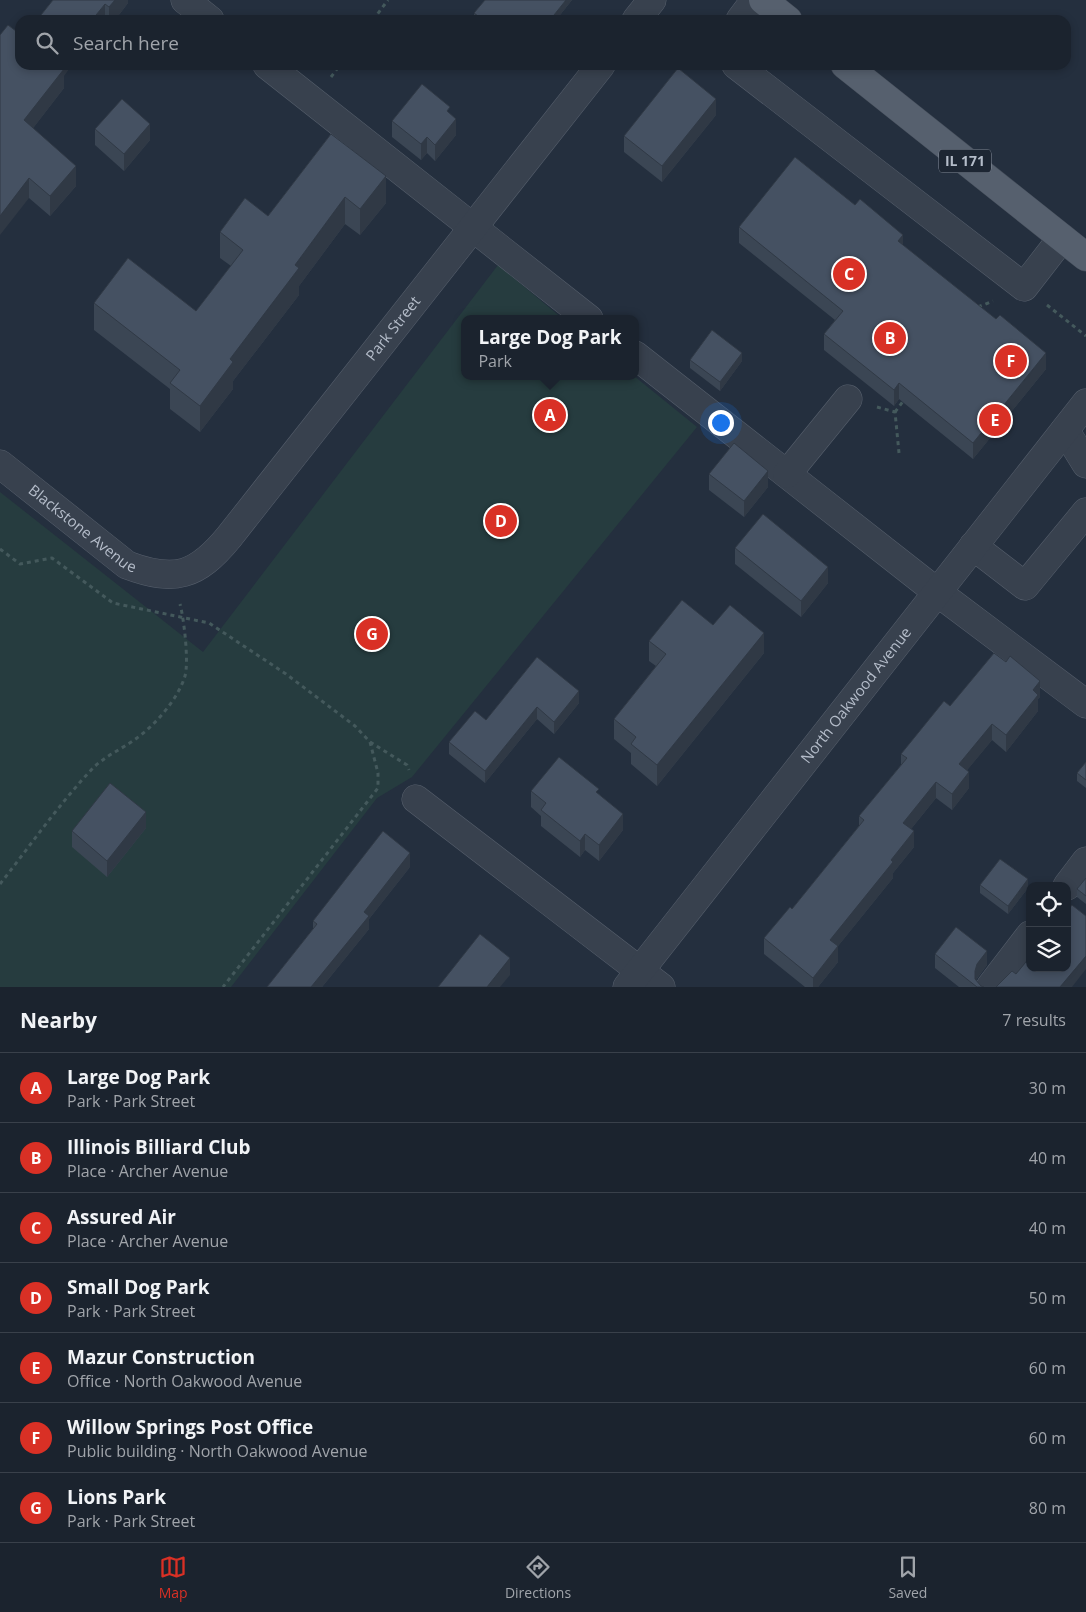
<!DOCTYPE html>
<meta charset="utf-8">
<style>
body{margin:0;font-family:"Open Sans",sans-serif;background:#242b36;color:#f1f3f6}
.controls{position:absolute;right:15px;bottom:15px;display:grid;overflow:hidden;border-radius:10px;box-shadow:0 2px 8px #0003}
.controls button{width:45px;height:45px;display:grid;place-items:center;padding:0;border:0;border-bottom:1px solid #39404a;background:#1b232e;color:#f1f3f6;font:25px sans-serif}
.you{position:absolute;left:720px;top:422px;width:18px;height:18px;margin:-12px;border:4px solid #fff;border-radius:50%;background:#1a73e8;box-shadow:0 0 0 8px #1a73e833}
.badge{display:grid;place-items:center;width:32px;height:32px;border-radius:50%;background:#d93025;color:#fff;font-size:16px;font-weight:700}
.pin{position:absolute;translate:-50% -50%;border:2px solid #fff;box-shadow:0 1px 5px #0006}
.popup{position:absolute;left:461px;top:315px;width:178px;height:65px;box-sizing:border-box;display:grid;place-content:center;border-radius:10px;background:#1b232e;filter:drop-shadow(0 1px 4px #0005);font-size:16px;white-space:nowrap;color:#a0a4aa}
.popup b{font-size:19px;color:#f1f3f6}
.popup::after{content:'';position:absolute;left:50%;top:100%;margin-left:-10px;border:10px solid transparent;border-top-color:#1b232e}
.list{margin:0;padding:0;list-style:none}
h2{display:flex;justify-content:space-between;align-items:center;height:65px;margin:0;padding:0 20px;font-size:21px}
h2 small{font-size:16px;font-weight:400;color:#a0a4aa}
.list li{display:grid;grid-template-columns:32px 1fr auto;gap:15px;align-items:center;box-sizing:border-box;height:70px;padding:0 20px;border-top:1px solid #39404a}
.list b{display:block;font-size:19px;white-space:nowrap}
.list p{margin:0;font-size:16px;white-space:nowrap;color:#a0a4aa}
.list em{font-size:16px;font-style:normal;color:#a0a4aa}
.icon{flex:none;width:28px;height:28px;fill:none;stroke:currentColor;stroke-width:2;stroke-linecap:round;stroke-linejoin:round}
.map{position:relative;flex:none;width:1086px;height:987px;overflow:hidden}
.search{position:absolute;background:#1b232e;box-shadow:0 2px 8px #0003;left:15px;right:15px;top:15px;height:55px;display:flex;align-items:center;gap:12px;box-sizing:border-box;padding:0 18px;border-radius:15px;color:#a0a4aa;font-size:19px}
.sheet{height:555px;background:#1b232e}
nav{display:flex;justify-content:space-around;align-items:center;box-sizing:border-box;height:70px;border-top:1px solid #39404a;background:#1b232e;font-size:14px;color:#a0a4aa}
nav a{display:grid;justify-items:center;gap:2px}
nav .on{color:#d93025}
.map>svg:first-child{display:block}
.green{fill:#263c3f}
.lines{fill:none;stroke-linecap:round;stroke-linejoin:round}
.minor-casing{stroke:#565f6c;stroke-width:29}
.major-casing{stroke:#414a57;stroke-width:29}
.path{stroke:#44595c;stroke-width:3;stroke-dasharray:4 4;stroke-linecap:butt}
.minor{stroke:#38414e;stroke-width:28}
.major{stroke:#56606e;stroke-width:28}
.wall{fill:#3b4654}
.shaded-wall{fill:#303945}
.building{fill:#455162;stroke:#303945}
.labels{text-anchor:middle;stroke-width:4;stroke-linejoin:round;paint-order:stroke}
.shield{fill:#1d2633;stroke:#878f9c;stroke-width:1}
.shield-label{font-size:14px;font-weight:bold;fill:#b4bcc9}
.street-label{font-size:15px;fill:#b4bcc9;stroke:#1d2633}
</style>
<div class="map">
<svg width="1086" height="987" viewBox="0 0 1086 987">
<rect width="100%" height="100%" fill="#242f3e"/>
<path class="green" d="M498 265 563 319H465V376H634L697 427 412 777 377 798 231 987H0V492L203 652Z"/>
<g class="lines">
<defs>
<g id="minor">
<path d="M185 0 210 20"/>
<path d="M636 20 652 0"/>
<path d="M740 20 755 0"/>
<path d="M267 65 589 319"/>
<path d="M736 65 1024 287 1062 238"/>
<path d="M635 355 937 592 1086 704"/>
<path d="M1065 430 1086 464"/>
<path id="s1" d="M0 464 127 565C175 583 197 576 229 537L601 65"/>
<path d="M787 474 848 399"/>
<path d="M973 546 1025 586 1086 512"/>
<path d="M416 799 661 987"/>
<path d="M1067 886 1086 861"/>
<path id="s2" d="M627 987 1086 403"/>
<path d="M990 987 1030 935"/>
</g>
<g id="major">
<path d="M763 0 788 20"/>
<path d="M845 65 1086 257"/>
</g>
</defs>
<use href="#minor" class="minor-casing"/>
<use href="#major" class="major-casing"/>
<g class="path">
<path d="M373 20 388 0"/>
<path d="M331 77 340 65"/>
<path d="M1047 305 1086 336"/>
<path d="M978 307 993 301"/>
<path d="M877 407 895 412 899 453"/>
<path d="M895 412 904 400"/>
<path d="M0 549 20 564 52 558 113 603 209 623 286 674 355 726 370 742 378 773V788L223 987"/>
<path d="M370 742 407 765 409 770"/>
<path d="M0 884C30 846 59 804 93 768 105 756 122 749 137 738 156 724 178 699 185 676 189 662 184 619 180 604"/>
</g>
<use href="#minor" class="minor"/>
<use href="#major" class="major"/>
</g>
<g class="wall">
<path d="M53 0H128V3L115 20H37Z"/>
<path d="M485 0H572L556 20H474V13Z"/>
<path d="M0 35 64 76V88L33 128 76 186 50 216 29 198Z"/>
<path d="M450 114 456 135 435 161 427 153 421 160 392 137V121Z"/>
<path d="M716 115 662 182 624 152V136Z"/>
<path d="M95 129 150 140 124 171 95 145Z"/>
<path d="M331 134 386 203 360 235 345 224 299 286V295L233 381V389L200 432 170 409V389L94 330V303L196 311 231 266 220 258V232L268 216Z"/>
<path d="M739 227 903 245 1046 369 973 459 899 399 894 406 824 350V334L835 320 739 243Z"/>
<path d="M690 360 742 361 720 391 690 368Z"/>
<path d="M709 474 768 487 744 517 709 490Z"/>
<path d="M735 548 828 583 801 617 735 564Z"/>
<path d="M713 625 764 653 657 786 631 764V753L614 739V719L656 666 649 661V641Z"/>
<path d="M537 657 579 703 554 734 537 719 485 783 449 754V742L486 720Z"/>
<path d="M1006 662 1040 697 1038 699V711L1006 752 992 740 967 770 969 788 952 810 936 798 911 829 914 847 893 873V878L838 946V962L818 987H805L764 954V938L792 909 859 826V816L901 765V754L950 706Z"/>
<path d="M1086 762V788L1077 781V773Z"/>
<path d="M531 791 599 794 623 830 599 861 585 850 580 857 541 826V816L531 807Z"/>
<path d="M146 828 107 877 72 847V831Z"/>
<path d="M410 867 369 919V929L322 987H267L313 929V921Z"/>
<path d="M1086 878V904L1077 897V889Z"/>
<path d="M980 885 1028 888 1008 914 980 893Z"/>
<path d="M935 954 987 965 976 980 981 986 984 987H959L935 968Z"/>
</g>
<g class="shaded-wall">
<path d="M115 0H128V3L115 20H109V7Z"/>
<path d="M566 0H572L556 20H550Z"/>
<path d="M105 4V20H92Z"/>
<path d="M58 65H72L64 76V88L24 140V120Z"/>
<path d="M716 99V115L662 182V166Z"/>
<path d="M456 119V135L435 161V145Z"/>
<path d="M150 124V140L124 171V154Z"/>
<path d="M427 137V153L421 160V144Z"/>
<path d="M76 166V186L50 216V196Z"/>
<path d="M386 176V203L360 235V209Z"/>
<path d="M29 178V198L0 235V216Z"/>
<path d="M345 197V224L299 286V295L233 381V389L200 432V406L230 359 295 265Z"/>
<path d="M903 235V251L898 241Z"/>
<path d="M742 353V361L720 391V382Z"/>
<path d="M1046 353V369L973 459V443Z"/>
<path d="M899 383V399L894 406V390Z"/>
<path d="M768 471V487L744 517V501Z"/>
<path d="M828 567V583L801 617V601Z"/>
<path d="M764 633V653L657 786V765Z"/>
<path d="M1040 681V697L1038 699V711L1006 752V735L1033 690Z"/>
<path d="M579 691V703L554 734V722Z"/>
<path d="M537 707V719L485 783V771Z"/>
<path d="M992 724V740L959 780V764Z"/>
<path d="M969 772V788L952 810V794Z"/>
<path d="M936 782V798L903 839V823Z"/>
<path d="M146 812V828L107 877V861Z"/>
<path d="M623 814V830L599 861V845Z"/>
<path d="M914 831V847L893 873V878L830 956V940L891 860Z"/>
<path d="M585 834V850L580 857V841Z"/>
<path d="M410 853V867L369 919V929L322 987H311L364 912Z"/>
<path d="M1028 879V888L1008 914V906Z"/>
<path d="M838 946V962L818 987H813V978Z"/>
<path d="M987 951V965L977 978 975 984V971L977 964Z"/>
<path d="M1086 956V969L1072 987H1060Z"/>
<path d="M510 958V975L500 987H487Z"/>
</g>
<g class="building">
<path d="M53 0H115L109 7 105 4 92 20H37Z"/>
<path d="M485 0H566L550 20H483L474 13Z"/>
<path d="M8 25 20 34V65H59L64 69 24 120 76 166 50 196 29 178 0 216V35Z"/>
<path d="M678 68 716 99 662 166 624 136Z"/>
<path d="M422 84 450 107 447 111 456 119 435 145 427 137 421 144 392 121Z"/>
<path d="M122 99 150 124 124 154 95 129Z"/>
<path d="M331 134 386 176 360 209 345 197 295 265 299 268 230 359 233 362 200 406 170 383 180 370 94 303 128 258 196 311 243 250 220 232 245 198 268 216Z"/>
<path d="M795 157 855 205 860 199 903 235 898 241 996 319 1000 315 1046 353 973 443 899 383 894 390 824 334 843 311 739 227Z"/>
<path d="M712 330 742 353 720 382 690 360Z"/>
<path d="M734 443 768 471 744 501 709 474Z"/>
<path d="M763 514 828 567 801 601 735 548Z"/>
<path d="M682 600 713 625 730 605 764 633 657 765 631 744 636 737 614 719 666 654 649 641Z"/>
<path d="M994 653 1006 662 1010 656 1040 681 1033 690 1038 695 1006 735 992 724 959 764 969 772 952 794 936 782 903 823 914 831 891 860 893 862 830 940 838 946 813 978 764 938 790 907 792 909 864 820 859 816 907 758 901 754 944 701 950 706Z"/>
<path d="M537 657 579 691 554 722 537 707 485 771 449 742 475 711 486 720Z"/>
<path d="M559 757 599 789 596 792 623 814 599 845 585 834 580 841 541 810 546 803 531 791Z"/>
<path d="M1086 762V780L1077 773Z"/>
<path d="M110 783 146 812 107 861 72 831Z"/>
<path d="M383 831 410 853 364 912 369 916 311 987H267L317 924 313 921Z"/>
<path d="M1000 859 1028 879 1008 906 980 885Z"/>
<path d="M1086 878V896L1077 889Z"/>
<path d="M1072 905 1086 916V956L1060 987H996L1012 971 1016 974 1030 957V968H1067V911Z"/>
<path d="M956 927 987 951 977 964 975 971V979L981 986 984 987H977L935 954Z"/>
<path d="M480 934 510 958 487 987H438Z"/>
</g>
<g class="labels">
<rect class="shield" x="939" y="149.5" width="52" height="23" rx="4"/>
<g class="shield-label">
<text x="965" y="166">IL 171</text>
</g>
<g class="street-label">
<text dy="5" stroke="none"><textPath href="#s1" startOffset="544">Park Street</textPath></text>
<text dy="5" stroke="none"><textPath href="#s1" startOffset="105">Blackstone Avenue</textPath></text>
<text dy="5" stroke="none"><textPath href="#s2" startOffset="371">North Oakwood Avenue</textPath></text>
</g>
</g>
</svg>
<div class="controls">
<button><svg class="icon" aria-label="locate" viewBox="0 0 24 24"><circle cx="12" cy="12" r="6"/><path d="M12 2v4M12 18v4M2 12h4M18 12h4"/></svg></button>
<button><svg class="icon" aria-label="layers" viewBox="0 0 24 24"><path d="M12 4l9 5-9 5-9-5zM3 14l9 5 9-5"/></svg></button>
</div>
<div class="you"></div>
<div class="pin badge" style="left:550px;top:415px">A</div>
<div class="popup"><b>Large Dog Park</b>Park</div>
<div class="pin badge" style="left:890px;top:338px">B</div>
<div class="pin badge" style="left:849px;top:274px">C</div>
<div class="pin badge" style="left:501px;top:521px">D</div>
<div class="pin badge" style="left:995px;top:420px">E</div>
<div class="pin badge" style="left:1011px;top:361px">F</div>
<div class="pin badge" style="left:372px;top:634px">G</div>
<div class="search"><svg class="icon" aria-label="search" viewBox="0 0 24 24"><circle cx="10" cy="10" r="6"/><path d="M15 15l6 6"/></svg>Search here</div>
</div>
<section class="sheet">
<h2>Nearby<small>7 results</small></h2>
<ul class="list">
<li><span class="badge">A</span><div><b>Large Dog Park</b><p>Park · Park Street</p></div><em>30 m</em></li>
<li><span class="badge">B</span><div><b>Illinois Billiard Club</b><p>Place · Archer Avenue</p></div><em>40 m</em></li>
<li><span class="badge">C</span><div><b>Assured Air</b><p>Place · Archer Avenue</p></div><em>40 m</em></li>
<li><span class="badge">D</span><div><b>Small Dog Park</b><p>Park · Park Street</p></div><em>50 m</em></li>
<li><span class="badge">E</span><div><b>Mazur Construction</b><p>Office · North Oakwood Avenue</p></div><em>60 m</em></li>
<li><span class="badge">F</span><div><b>Willow Springs Post Office</b><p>Public building · North Oakwood Avenue</p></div><em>60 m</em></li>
<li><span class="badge">G</span><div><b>Lions Park</b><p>Park · Park Street</p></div><em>80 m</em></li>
</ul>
</section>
<nav>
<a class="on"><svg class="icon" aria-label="map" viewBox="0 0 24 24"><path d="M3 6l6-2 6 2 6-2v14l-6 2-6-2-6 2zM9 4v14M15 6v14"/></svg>Map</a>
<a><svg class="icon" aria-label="directions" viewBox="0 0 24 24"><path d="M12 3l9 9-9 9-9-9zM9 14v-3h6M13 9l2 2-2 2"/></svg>Directions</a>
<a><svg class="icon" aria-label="saved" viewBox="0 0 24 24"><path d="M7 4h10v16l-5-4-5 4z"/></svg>Saved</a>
</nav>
